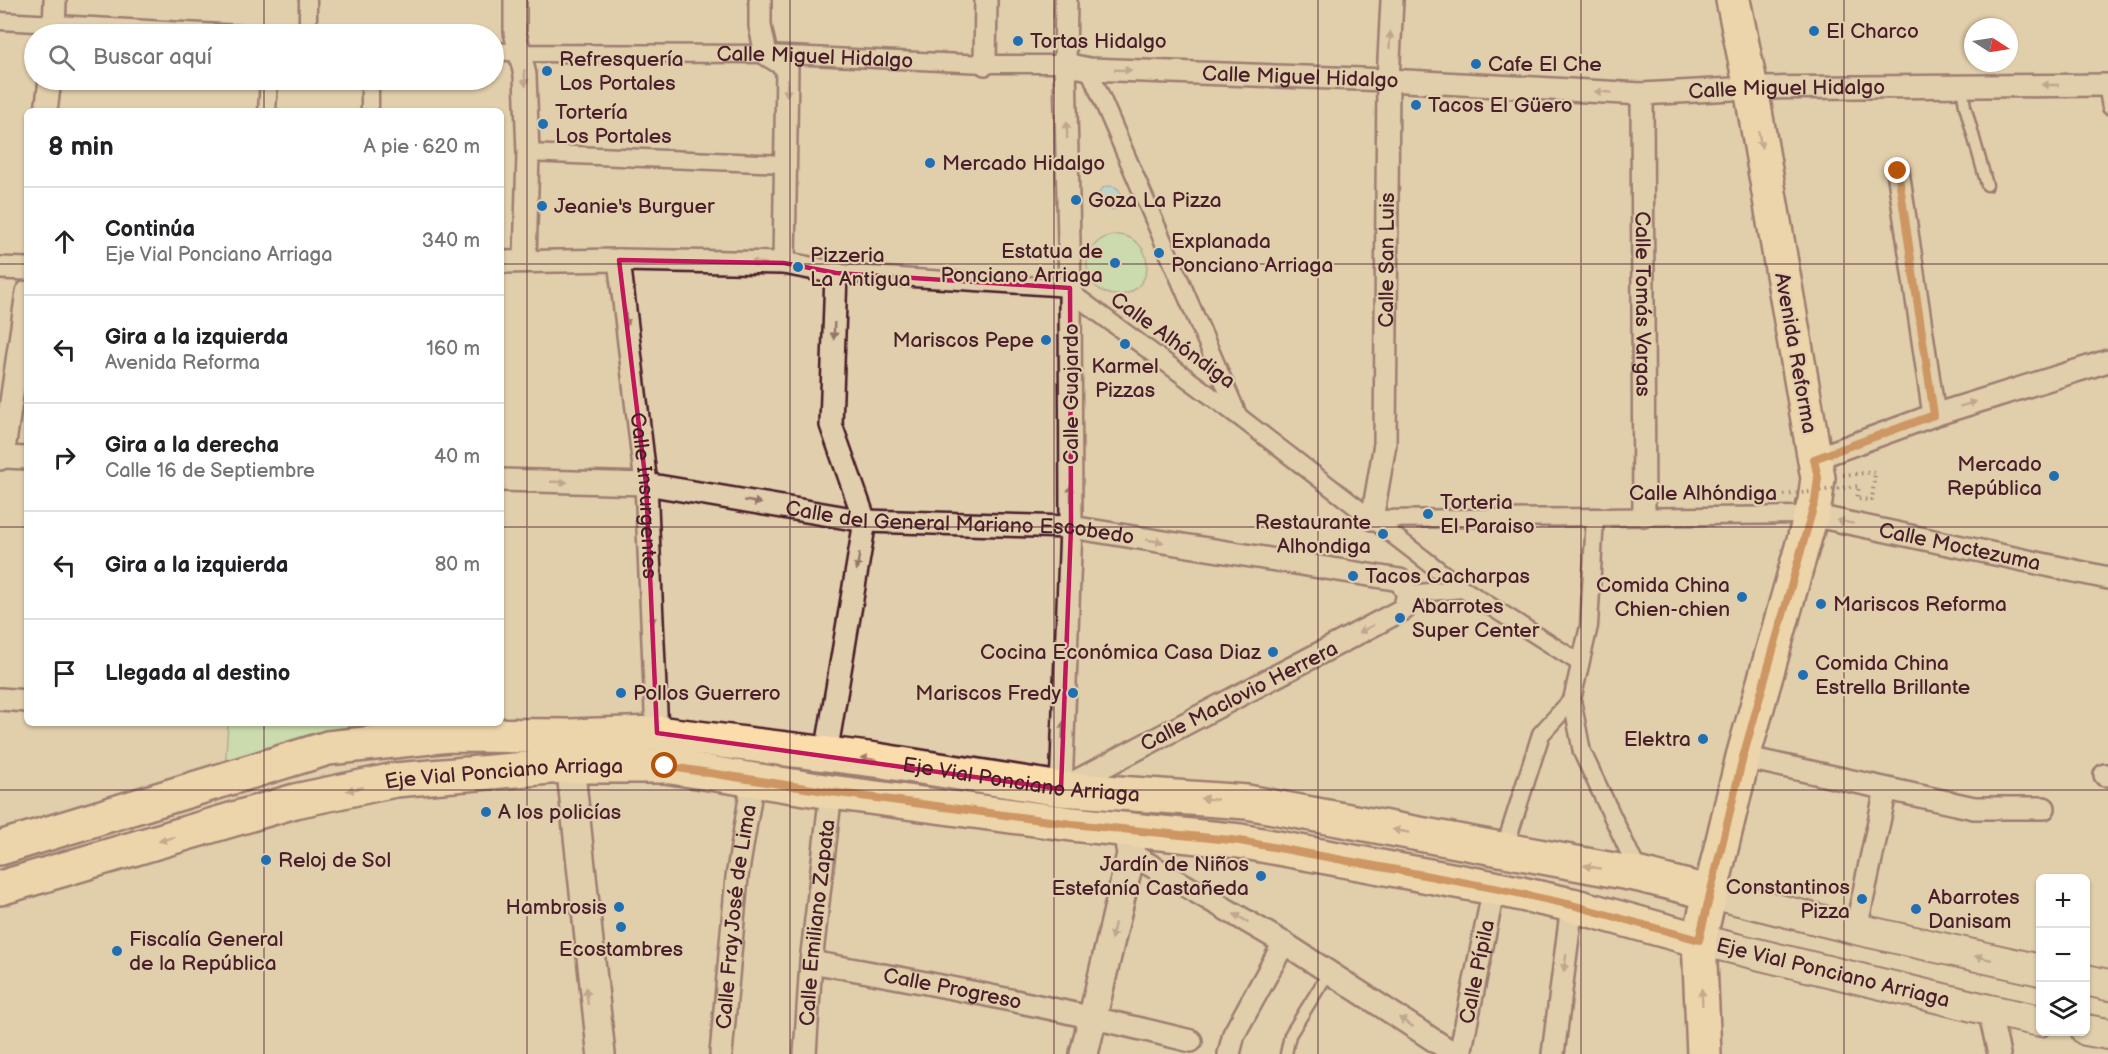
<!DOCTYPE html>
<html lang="es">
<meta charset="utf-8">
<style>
body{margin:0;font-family:"Balsamiq Sans",sans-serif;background:#f6f6f6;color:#202124}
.controls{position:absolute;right:18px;bottom:18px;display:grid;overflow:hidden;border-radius:9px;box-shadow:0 2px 4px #0004}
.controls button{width:54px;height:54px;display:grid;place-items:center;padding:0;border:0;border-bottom:2px solid #e0e0e0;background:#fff;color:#202124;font:30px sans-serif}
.compass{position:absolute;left:1964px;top:18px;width:54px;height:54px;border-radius:50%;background:#fff;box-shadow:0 2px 4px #0004;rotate:102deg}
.stop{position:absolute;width:18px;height:18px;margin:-14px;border:4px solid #b45309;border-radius:50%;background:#fff}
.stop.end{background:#b45309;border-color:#fff;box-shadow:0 2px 6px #0008}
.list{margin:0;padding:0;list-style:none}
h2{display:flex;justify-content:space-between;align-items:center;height:78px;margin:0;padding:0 24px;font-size:26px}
h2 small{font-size:20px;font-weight:400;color:#757577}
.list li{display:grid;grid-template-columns:39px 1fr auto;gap:18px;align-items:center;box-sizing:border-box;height:108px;padding:0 24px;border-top:2px solid #e0e0e0}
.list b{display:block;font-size:22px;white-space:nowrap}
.list p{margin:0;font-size:20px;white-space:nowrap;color:#757577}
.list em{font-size:20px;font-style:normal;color:#757577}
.icon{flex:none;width:33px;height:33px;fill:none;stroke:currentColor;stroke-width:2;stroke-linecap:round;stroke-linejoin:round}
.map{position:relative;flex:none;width:2108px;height:1054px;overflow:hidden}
.search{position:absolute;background:#fff;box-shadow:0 2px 4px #0004;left:24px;top:24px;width:480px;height:66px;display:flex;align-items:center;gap:15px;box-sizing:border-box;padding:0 21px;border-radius:33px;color:#757577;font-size:22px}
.panel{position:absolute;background:#fff;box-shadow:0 2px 4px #0004;left:24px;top:108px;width:480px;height:618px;border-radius:9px}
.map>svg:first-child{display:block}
.green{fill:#b0eaaf;stroke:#7d846d;stroke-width:1.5}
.water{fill:#8fdcef;stroke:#7390a1;stroke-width:1.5}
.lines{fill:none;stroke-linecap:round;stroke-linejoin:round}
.service-casing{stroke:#4a1f2b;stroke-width:15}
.pedestrian-casing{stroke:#4a1f2b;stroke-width:21}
.minor-casing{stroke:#4a1f2b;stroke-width:26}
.tertiary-casing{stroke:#4a1f2b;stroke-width:32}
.secondary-casing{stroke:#4a1f2b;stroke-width:34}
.primary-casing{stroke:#4a1f2b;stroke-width:38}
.path{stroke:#4a1f2b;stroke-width:4;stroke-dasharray:1.5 4.5;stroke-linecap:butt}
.service{stroke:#e1ceac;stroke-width:10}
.pedestrian{stroke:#e1ceac;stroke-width:16}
.minor{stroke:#e1ceac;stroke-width:21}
.tertiary{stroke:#e1ceac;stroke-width:27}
.secondary{stroke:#e1ceac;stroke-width:30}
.primary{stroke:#faddab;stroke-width:33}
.path-bridge{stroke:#4a1f2b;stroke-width:4;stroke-dasharray:1.5 4.5;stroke-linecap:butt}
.oneway{fill:#96766c}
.oneway2{fill:#a27e6b}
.route{stroke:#b45309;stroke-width:8}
.marked{fill:none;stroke:#c2185b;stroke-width:4.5;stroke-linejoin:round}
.grid{fill:none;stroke:#4a1f2b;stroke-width:1.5;stroke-opacity:0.55}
.poi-dot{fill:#1f6fb2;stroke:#e1ceac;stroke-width:2}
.labels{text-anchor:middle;stroke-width:4.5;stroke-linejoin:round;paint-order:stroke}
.poi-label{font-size:21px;fill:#4a1f2b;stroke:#e1ceac;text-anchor:start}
.street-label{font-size:21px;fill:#4a1f2b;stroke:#e1ceac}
</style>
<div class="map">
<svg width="2108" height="1054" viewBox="0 0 2108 1054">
<rect width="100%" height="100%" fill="#e1ceac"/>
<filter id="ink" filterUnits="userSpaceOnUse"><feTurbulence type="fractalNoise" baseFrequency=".0167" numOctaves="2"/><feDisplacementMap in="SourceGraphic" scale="12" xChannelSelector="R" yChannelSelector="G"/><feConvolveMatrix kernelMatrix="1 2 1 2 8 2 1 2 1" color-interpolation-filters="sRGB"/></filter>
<g filter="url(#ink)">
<g class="green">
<circle cx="1117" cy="265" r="30"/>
<path d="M228 723H352V725L225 770Z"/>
</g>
<circle class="water" cx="1110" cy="198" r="12"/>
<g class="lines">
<defs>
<g id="service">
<path d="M2104 85 2108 108"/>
<path d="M1962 86 1965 106 1987 185"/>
<path d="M562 768 593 1054"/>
<path d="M1286 1054 1290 1035 1329 972"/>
</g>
<g id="pedestrian">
<path d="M0 21 240 34"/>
<path d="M308 34V0"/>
<path id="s1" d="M494 51 521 53 766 54 985 64H1065"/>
<path d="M1089 69 1238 415"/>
<path d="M370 80V111"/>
<path d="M267 111 269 80"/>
<path d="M528 153 784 164"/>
<path d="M836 273 1070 288 1077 297 1242 419 1463 589 1580 663"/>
<path d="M1595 517 1589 626 1572 700 1582 752 1640 875"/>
<path d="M1372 519 1811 515"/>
<path d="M1408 594 1463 589"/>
<path d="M1504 850 1541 734 1572 700"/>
</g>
<g id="minor">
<path d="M515 0V32L525 75 528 153 525 260"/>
<path d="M760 0V26L766 54 787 67 784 263"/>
<path d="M54 34 55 0"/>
<path d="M985 64 986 0"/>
<path id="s2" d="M1065 64 1089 69 1388 80 1642 94 1751 88 2108 85"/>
<path id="s3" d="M1642 94 1644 515"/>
<path d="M46 111 50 80"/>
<path d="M1898 171 1934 415"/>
<path id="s4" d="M619 260 646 484 657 733"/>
<path d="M501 262 619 260 784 263 836 273 831 425 865 521 826 754"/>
<path d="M0 268 27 269"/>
<path d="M3 457 27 292"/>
<path d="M0 459 3 457 27 458"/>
<path d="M1814 459 1934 415 2108 361"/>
<path id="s5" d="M501 480 646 484 865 521 1071 527 1400 580 1408 594 1404 609 1061 789 1071 527 1070 288 1065 64 1066 0"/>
<path id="s6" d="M1811 515 2108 578"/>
<path id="s7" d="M1372 519 1385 444 1388 80 1392 0"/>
<path d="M0 699 27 701"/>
<path d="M572 754 604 1054"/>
<path d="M1743 757 1974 808H2044"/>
<path d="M2105 775H2108"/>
<path d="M1131 854 1284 943 1455 1054"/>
<path d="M1856 929 1886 789"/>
<path id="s8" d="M811 962C939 984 1065 1010 1191 1041"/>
<path d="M1989 1010 1999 1054"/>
<path id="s9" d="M721 1054 737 877 753 780"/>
<path id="s10" d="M805 1054 811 962 831 792"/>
<path d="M1229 1054 1234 1034 1284 943"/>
<path id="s11" d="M1460 1054 1494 888"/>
<path d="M1553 1054 1572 905"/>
</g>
<path id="tertiary" d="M1084 1054 1131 854 1127 831"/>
<g id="secondary">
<path d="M1711 893 1856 929 2040 970"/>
<path id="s12" d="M1699 940 1989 1010 2040 1021"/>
<path d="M2086 980 2108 985"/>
<path d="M2086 1030 2108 1034"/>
</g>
<g id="primary">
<path id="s13" d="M0 848 328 748 449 735 569 736 657 733 876 760 1061 789 1247 802 1640 875 1711 893"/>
<path id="s14" d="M0 888 295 801 395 780 562 766H665L831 792 1072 824 1240 841 1494 888 1572 905 1699 940"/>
<path d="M1704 1054 1699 940 1743 757 1815 501 1818 478 1751 88 1733 0"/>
</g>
</defs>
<use href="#service" class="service-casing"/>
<use href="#pedestrian" class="pedestrian-casing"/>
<use href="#minor" class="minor-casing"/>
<use href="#tertiary" class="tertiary-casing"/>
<use href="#secondary" class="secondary-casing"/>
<use href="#primary" class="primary-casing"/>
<path class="path" d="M1843 475 1875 472 1872 500 1857 499 1859 486"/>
<use href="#service" class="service"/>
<use href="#pedestrian" class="pedestrian"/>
<use href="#minor" class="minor"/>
<use href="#tertiary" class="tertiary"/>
<use href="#secondary" class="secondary"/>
<use href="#primary" class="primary"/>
<path class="path-bridge" d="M1784 495 1859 486"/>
</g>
<defs><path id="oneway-solid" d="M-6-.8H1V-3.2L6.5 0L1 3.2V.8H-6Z" transform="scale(1.5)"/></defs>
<g class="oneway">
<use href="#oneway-solid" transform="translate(1390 40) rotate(-87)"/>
<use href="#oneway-solid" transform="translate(1123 70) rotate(2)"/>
<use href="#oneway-solid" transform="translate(525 78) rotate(85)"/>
<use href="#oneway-solid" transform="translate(2050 85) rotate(180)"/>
<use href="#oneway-solid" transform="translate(787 88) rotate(92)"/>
<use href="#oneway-solid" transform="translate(1603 92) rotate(-177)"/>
<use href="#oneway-solid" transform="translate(1067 130) rotate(-91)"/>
<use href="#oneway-solid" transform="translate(758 263) rotate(-179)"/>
<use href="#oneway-solid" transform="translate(626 318) rotate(83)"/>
<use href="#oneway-solid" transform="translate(834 331) rotate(92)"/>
<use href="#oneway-solid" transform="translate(1968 404) rotate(-17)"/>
<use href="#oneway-solid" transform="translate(559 482) rotate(2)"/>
<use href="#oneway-solid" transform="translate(1071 493) rotate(-90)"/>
<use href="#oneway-solid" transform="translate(753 502) rotate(10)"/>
<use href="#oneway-solid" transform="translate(1845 522) rotate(-168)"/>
<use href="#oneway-solid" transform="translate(1155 541) rotate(9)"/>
<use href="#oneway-solid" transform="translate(858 562) rotate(100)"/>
<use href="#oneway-solid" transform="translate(652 616) rotate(87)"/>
<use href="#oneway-solid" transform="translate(1366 629) rotate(152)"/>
<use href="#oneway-solid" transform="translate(1063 730) rotate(-88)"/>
<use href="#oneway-solid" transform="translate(1241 918) rotate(-150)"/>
<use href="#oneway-solid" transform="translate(1113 931) rotate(103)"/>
<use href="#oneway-solid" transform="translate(1983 958) rotate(-167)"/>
<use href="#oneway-solid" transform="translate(1565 963) rotate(98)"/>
<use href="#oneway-solid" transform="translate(587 996) rotate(-96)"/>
<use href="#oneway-solid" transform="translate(1406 1022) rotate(-147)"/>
</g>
<g class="oneway2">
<use href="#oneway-solid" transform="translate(1760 140) rotate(80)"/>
<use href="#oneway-solid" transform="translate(869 759) rotate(-173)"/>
<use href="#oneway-solid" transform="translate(355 789) rotate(168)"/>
<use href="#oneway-solid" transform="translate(1209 799) rotate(-176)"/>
<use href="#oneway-solid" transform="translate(1401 831) rotate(-169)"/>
<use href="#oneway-solid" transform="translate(167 839) rotate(164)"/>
<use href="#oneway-solid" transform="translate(1592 867) rotate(-169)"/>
<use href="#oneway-solid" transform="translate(1702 997) rotate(-93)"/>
</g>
</g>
<g class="lines" filter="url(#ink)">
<path class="route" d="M665 766 831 792 1072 824 1240 841 1494 888 1572 905 1699 940 1743 757 1815 501 1818 478 1814 459 1934 415 1898 171"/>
</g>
<path d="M0 0H2108V1054H0ZM619 260 784 263 836 273 1070 288 1071 527 1061 789 657 733 646 484Z" fill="#e1ceac" fill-opacity=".55" fill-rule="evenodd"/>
<path class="marked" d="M619 260 784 263 836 273 1070 288 1071 527 1061 789 657 733 646 484Z"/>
<path class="grid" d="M264 0V34M527 0V1054M790 0V1054M1054 0V1054M1318 0V1054M1581 0V1054M1844 0V1054M264 80V111M0 264H27M501 264H2108M0 527H27M501 527H2108M264 723V1054M0 790H2108"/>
<g class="poi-dot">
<circle cx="1814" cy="31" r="6"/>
<circle cx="1018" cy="41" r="6"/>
<circle cx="1476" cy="64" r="6"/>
<circle cx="547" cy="71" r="6"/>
<circle cx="1416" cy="105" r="6"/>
<circle cx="543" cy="124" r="6"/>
<circle cx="930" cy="163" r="6"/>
<circle cx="1076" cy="200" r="6"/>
<circle cx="542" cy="206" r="6"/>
<circle cx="1159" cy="253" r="6"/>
<circle cx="1115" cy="263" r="6"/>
<circle cx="798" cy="267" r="6"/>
<circle cx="1046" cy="340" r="6"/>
<circle cx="1125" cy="344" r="6"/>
<circle cx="2054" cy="476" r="6"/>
<circle cx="1428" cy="514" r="6"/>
<circle cx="1383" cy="534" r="6"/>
<circle cx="1353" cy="576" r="6"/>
<circle cx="1742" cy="597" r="6"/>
<circle cx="1821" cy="604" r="6"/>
<circle cx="1400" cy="618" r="6"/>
<circle cx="1273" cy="652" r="6"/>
<circle cx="1803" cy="675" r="6"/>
<circle cx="621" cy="693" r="6"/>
<circle cx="1073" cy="693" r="6"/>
<circle cx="1703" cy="739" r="6"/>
<circle cx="486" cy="812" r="6"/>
<circle cx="266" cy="860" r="6"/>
<circle cx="1261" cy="876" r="6"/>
<circle cx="1862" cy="899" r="6"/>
<circle cx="619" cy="907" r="6"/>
<circle cx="1916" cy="909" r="6"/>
<circle cx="621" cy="927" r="6"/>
<circle cx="117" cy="951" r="6"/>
</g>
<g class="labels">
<g class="poi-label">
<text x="1826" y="38">El Charco</text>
<text x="1030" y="48">Tortas Hidalgo</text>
<text x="559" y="66">Refresquería<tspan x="559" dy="24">Los Portales</tspan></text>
<text x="1488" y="71">Cafe El Che</text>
<text x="1428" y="112">Tacos El Güero</text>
<text x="555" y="119">Tortería<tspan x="555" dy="24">Los Portales</tspan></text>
<text x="942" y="170">Mercado Hidalgo</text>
<text x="1088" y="207">Goza La Pizza</text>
<text x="554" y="213">Jeanie's Burguer</text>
<text x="1171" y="248">Explanada<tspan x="1171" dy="24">Ponciano Arriaga</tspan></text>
<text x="1103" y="258" text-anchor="end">Estatua de<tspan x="1103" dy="24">Ponciano Arriaga</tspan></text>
<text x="810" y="262">Pizzeria<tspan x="810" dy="24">La Antigua</tspan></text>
<text x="1034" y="347" text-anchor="end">Mariscos Pepe</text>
<text x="1125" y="373" text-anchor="middle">Karmel<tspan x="1125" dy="24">Pizzas</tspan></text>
<text x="2042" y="471" text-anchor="end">Mercado<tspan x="2042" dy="24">República</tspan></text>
<text x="1440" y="509">Torteria<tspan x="1440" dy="24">El Paraiso</tspan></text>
<text x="1371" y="529" text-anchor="end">Restaurante<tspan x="1371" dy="24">Alhondiga</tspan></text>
<text x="1365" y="583">Tacos Cacharpas</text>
<text x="1730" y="592" text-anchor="end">Comida China<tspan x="1730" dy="24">Chien-chien</tspan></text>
<text x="1833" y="611">Mariscos Reforma</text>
<text x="1412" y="613">Abarrotes<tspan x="1412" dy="24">Super Center</tspan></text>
<text x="1261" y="659" text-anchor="end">Cocina Económica Casa Diaz</text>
<text x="1815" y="670">Comida China<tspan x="1815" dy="24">Estrella Brillante</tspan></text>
<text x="633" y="700">Pollos Guerrero</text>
<text x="1061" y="700" text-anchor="end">Mariscos Fredy</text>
<text x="1691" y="746" text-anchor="end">Elektra</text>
<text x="498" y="819">A los policías</text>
<text x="278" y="867">Reloj de Sol</text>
<text x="1249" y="871" text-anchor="end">Jardín de Niños<tspan x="1249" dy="24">Estefanía Castañeda</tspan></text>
<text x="1850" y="894" text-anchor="end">Constantinos<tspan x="1850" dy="24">Pizza</tspan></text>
<text x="1928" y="904">Abarrotes<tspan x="1928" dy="24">Danisam</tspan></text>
<text x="607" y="914" text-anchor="end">Hambrosis</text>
<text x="129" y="946">Fiscalía General<tspan x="129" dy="24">de la República</tspan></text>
<text x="621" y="956" text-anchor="middle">Ecostambres</text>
</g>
<g class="street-label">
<text dy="7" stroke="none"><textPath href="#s1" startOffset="321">Calle Miguel Hidalgo</textPath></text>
<text dy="7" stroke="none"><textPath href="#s2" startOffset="236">Calle Miguel Hidalgo</textPath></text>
<text dy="7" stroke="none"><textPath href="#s2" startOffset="723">Calle Miguel Hidalgo</textPath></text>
<text dy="7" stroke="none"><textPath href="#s7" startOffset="260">Calle San Luis</textPath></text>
<text dy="7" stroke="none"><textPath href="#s3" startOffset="210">Calle Tomás Vargas</textPath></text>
<text transform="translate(1173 340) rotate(36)" y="7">Calle Alhóndiga</text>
<text transform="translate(1796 353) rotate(80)" y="7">Avenida Reforma</text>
<text transform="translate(1071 394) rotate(-90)" y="7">Calle Guajardo</text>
<text x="1703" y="500">Calle Alhóndiga</text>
<text dy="7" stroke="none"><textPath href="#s4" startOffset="237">Calle Insurgentes</textPath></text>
<text dy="7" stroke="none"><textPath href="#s5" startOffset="462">Calle del General Mariano Escobedo</textPath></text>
<text dy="7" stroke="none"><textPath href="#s6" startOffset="152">Calle Moctezuma</textPath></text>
<text transform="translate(1239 696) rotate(-27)" y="7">Calle Maclovio Herrera</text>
<text dy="7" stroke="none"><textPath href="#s14" startOffset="519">Eje Vial Ponciano Arriaga</textPath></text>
<text dy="7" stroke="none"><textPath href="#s13" startOffset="1040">Eje Vial Ponciano Arriaga</textPath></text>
<text dy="7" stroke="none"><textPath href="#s9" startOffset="138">Calle Fray José de Lima</textPath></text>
<text dy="7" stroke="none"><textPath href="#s10" startOffset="132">Calle Emiliano Zapata</textPath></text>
<text dy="7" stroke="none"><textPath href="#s11" startOffset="84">Calle Pípila</textPath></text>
<text dy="7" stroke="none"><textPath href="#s12" startOffset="138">Eje Vial Ponciano Arriaga</textPath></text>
<text dy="7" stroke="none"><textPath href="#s8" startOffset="144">Calle Progreso</textPath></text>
</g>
</g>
</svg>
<div class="controls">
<button>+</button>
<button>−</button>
<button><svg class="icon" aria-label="layers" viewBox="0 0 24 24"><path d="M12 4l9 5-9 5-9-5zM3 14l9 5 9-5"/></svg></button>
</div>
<svg class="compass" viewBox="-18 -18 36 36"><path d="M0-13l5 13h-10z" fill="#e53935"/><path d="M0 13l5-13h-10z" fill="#757577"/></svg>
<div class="stop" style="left:665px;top:766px"></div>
<div class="stop end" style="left:1898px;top:171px"></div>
<div class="search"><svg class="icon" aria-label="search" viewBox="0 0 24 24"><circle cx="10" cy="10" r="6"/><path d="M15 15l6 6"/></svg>Buscar aquí</div>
<section class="panel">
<h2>8 min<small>A pie · 620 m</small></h2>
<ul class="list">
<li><svg class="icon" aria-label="ahead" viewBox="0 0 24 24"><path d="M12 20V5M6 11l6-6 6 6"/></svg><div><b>Continúa</b><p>Eje Vial Ponciano Arriaga</p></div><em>340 m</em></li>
<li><svg class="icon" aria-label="left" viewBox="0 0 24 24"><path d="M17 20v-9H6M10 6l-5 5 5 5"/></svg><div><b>Gira a la izquierda</b><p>Avenida Reforma</p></div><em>160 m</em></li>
<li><svg class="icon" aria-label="right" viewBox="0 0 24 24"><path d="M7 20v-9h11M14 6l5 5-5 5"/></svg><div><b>Gira a la derecha</b><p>Calle 16 de Septiembre</p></div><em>40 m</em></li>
<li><svg class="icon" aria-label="left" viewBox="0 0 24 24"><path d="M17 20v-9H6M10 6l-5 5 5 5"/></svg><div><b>Gira a la izquierda</b></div><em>80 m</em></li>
<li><svg class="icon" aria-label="arrive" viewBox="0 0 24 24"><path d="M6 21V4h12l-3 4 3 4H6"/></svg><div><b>Llegada al destino</b></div></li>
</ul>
</section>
</div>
